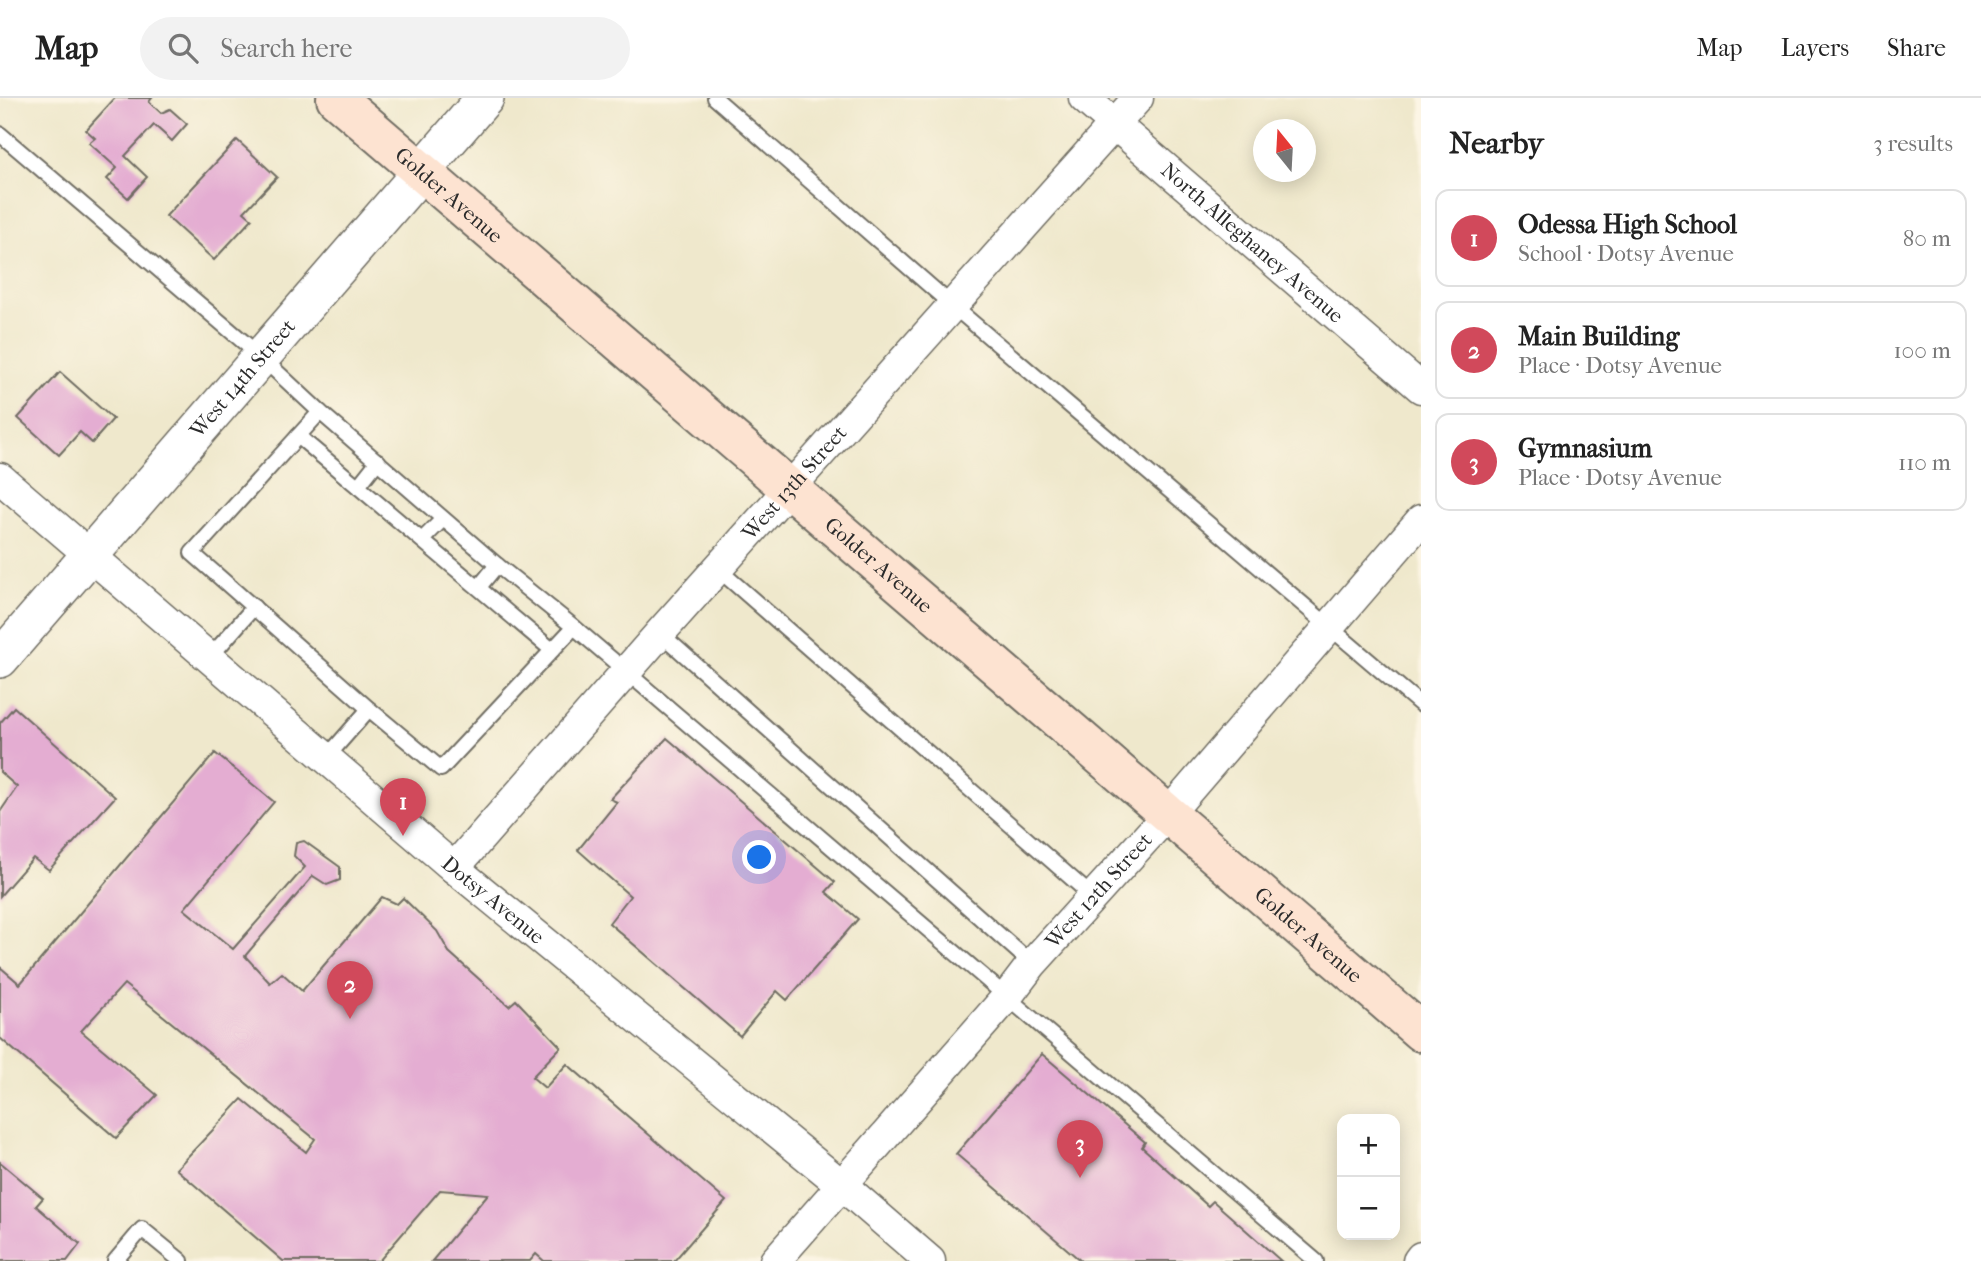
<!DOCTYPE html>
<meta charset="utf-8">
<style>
body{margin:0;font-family:"IM FELL French Canon",serif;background:#f2f2f2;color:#222}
.controls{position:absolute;right:21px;bottom:21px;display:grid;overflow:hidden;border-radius:14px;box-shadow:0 4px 18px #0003}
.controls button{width:63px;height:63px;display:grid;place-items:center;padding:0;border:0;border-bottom:2px solid #e0e0e0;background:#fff;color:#222;font:35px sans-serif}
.compass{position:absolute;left:1253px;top:21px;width:63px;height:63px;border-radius:50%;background:#fff;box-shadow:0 4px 18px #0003;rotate:342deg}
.you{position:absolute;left:760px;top:760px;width:24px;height:24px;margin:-18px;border:5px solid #fff;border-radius:50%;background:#1a73e8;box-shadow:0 0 0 10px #1a73e833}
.badge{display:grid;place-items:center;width:46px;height:46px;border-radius:50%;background:#d1495b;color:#fff;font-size:23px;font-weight:700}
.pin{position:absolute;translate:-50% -58px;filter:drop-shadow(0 2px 4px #0008)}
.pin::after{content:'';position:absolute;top:37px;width:24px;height:21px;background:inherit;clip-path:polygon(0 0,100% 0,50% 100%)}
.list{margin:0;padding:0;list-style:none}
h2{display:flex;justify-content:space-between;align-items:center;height:91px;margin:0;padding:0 28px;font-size:30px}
h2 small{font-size:23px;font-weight:400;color:#767676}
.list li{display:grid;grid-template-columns:46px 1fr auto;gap:21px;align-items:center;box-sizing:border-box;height:98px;margin:0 14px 14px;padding:0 14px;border:2px solid #e0e0e0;border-radius:14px}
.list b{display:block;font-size:26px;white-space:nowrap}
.list p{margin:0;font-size:23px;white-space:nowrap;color:#767676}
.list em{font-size:23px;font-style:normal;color:#767676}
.icon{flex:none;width:38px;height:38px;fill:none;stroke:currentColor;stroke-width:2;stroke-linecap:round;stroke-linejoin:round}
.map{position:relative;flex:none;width:1421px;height:1163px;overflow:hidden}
header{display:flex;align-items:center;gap:42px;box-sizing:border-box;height:98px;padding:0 35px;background:#fff;border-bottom:2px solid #e0e0e0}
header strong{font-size:33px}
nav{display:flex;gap:38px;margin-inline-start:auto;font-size:24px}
.search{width:490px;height:63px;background:#f2f2f2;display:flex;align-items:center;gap:18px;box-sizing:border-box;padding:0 24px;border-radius:38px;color:#767676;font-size:26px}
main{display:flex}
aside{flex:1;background:#fff}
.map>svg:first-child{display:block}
.building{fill:#e4add2}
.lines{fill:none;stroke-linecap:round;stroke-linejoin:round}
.service-casing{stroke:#706d63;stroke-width:18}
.minor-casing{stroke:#706d63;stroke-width:33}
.tertiary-casing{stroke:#706d63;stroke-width:40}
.secondary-casing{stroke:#706d63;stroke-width:42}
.service{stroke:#fff;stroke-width:14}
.minor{stroke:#fff;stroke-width:30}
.tertiary{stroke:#fff;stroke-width:37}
.secondary{stroke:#fde3d1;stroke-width:38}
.labels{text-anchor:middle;stroke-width:7;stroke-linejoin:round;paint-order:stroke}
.street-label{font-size:21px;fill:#2b2b2b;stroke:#fcf5e5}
</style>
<header>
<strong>Map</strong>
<div class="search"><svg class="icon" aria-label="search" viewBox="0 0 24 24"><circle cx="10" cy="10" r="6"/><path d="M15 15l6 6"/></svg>Search here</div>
<nav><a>Map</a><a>Layers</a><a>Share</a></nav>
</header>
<main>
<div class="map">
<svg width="1421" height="1163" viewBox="0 0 1421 1163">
<rect width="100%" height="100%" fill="#fcf5e5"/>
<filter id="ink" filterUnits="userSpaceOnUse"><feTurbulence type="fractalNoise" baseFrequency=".0143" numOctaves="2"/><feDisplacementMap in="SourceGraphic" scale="14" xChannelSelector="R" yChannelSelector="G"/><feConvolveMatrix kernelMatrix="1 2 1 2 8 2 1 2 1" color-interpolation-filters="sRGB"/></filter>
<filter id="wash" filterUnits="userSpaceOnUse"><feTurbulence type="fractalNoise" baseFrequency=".00686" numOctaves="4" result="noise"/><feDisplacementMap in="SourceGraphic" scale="28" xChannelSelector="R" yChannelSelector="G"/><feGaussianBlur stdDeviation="1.57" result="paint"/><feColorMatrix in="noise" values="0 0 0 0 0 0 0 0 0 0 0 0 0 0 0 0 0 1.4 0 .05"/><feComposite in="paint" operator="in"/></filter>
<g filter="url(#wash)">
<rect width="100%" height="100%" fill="#efe8cc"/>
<g id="blocks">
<g class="building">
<path d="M115 0H152L149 4 161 15 170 11 187 26 172 43 154 27 125 58 147 79 128 100 107 81 117 70 89 45 95 40 86 32Z"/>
<path d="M237 42 277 79 244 114 252 121 214 162 166 118Z"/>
<path d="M60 274 113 321 92 345 80 334 59 357 18 320Z"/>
<path d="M14 609 115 699 49 772 33 760 0 798V714L17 689 0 674V625Z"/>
<path d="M667 640 835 784 826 794 858 821 787 902 777 893 740 938 609 825 630 798 578 752 617 704 610 701Z"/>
<path d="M215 655 274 704 184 811 233 851 305 769 294 758 296 745 304 743 340 769V782L327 787 313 778 245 858 270 885 282 875 302 893 382 799 397 806 403 800 437 833 449 854 509 908 516 902 561 949 532 979 545 990 567 966 726 1103 674 1163H544L536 1156 530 1163H432L488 1096 440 1092 379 1163H283L176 1071 242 1001 306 1054 315 1041 124 886 81 933 157 997 116 1040 0 940V869L20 886Z"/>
<path d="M1042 956 1145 1044 1142 1049 1208 1108 1213 1103 1281 1163H1081L956 1056Z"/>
<path d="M0 1064 43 1100 36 1108 80 1146 67 1163H0Z"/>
</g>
</g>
</g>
<g filter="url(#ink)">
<use href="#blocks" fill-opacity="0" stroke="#706d63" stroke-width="2"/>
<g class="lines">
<defs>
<g id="service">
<path d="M715 0 953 208 1421 607"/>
<path d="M0 36 260 258 320 314 497 467 574 529 1316 1163"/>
<path d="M320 314 192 455 369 611 441 671 574 529"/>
<path d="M298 338 552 552"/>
<path d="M359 387 378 363"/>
<path d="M423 441 443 421"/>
<path d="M718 471 1093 799"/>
<path d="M479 489 497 467"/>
<path d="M660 535 1032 866"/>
<path d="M210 559 254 509"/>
<path d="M326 660 369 611"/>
<path d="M115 1163 142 1131 181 1163"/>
</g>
<g id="minor">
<path id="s1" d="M1084 0 1421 290"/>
<path id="s2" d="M0 380 454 770 842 1087 930 1163"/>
<path id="s3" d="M454 770 660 535 1138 0"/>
<path id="s4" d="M775 1163 1006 900 1032 866 1168 716 1421 422"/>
<path d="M1418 1163 1421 1159"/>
</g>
<g id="tertiary">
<path id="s5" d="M0 561 485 0"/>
</g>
<g id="secondary">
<path id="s6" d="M336 0 1421 934"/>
</g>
</defs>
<use href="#service" class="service-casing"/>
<use href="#minor" class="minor-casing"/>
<use href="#tertiary" class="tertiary-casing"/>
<use href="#secondary" class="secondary-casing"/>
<use href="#service" class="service"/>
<use href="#minor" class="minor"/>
<use href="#tertiary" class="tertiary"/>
<use href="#secondary" class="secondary"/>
</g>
</g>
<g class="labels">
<g class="street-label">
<text dy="7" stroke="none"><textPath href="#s6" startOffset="149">Golder Avenue</textPath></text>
<text dy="7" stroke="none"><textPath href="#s1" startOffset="222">North Alleghaney Avenue</textPath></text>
<text dy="7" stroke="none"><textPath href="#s5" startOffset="371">West 14th Street</textPath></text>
<text dy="7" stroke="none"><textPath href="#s3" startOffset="514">West 13th Street</textPath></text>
<text dy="7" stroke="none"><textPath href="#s6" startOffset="716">Golder Avenue</textPath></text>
<text dy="7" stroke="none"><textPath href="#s4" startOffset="492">West 12th Street</textPath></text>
<text dy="7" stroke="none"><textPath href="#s2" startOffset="649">Dotsy Avenue</textPath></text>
<text dy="7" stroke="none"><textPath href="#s6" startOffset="1283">Golder Avenue</textPath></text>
</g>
</g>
</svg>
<div class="controls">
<button>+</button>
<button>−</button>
</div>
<svg class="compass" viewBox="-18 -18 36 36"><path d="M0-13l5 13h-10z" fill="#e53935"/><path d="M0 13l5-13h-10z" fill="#767676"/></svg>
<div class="you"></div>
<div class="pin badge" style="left:403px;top:738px">1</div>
<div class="pin badge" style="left:350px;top:921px">2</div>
<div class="pin badge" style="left:1080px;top:1080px">3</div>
</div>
<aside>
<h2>Nearby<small>3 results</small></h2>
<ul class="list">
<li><span class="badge">1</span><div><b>Odessa High School</b><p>School · Dotsy Avenue</p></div><em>80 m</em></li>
<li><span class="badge">2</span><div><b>Main Building</b><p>Place · Dotsy Avenue</p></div><em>100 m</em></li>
<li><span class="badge">3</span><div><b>Gymnasium</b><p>Place · Dotsy Avenue</p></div><em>110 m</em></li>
</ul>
</aside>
</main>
